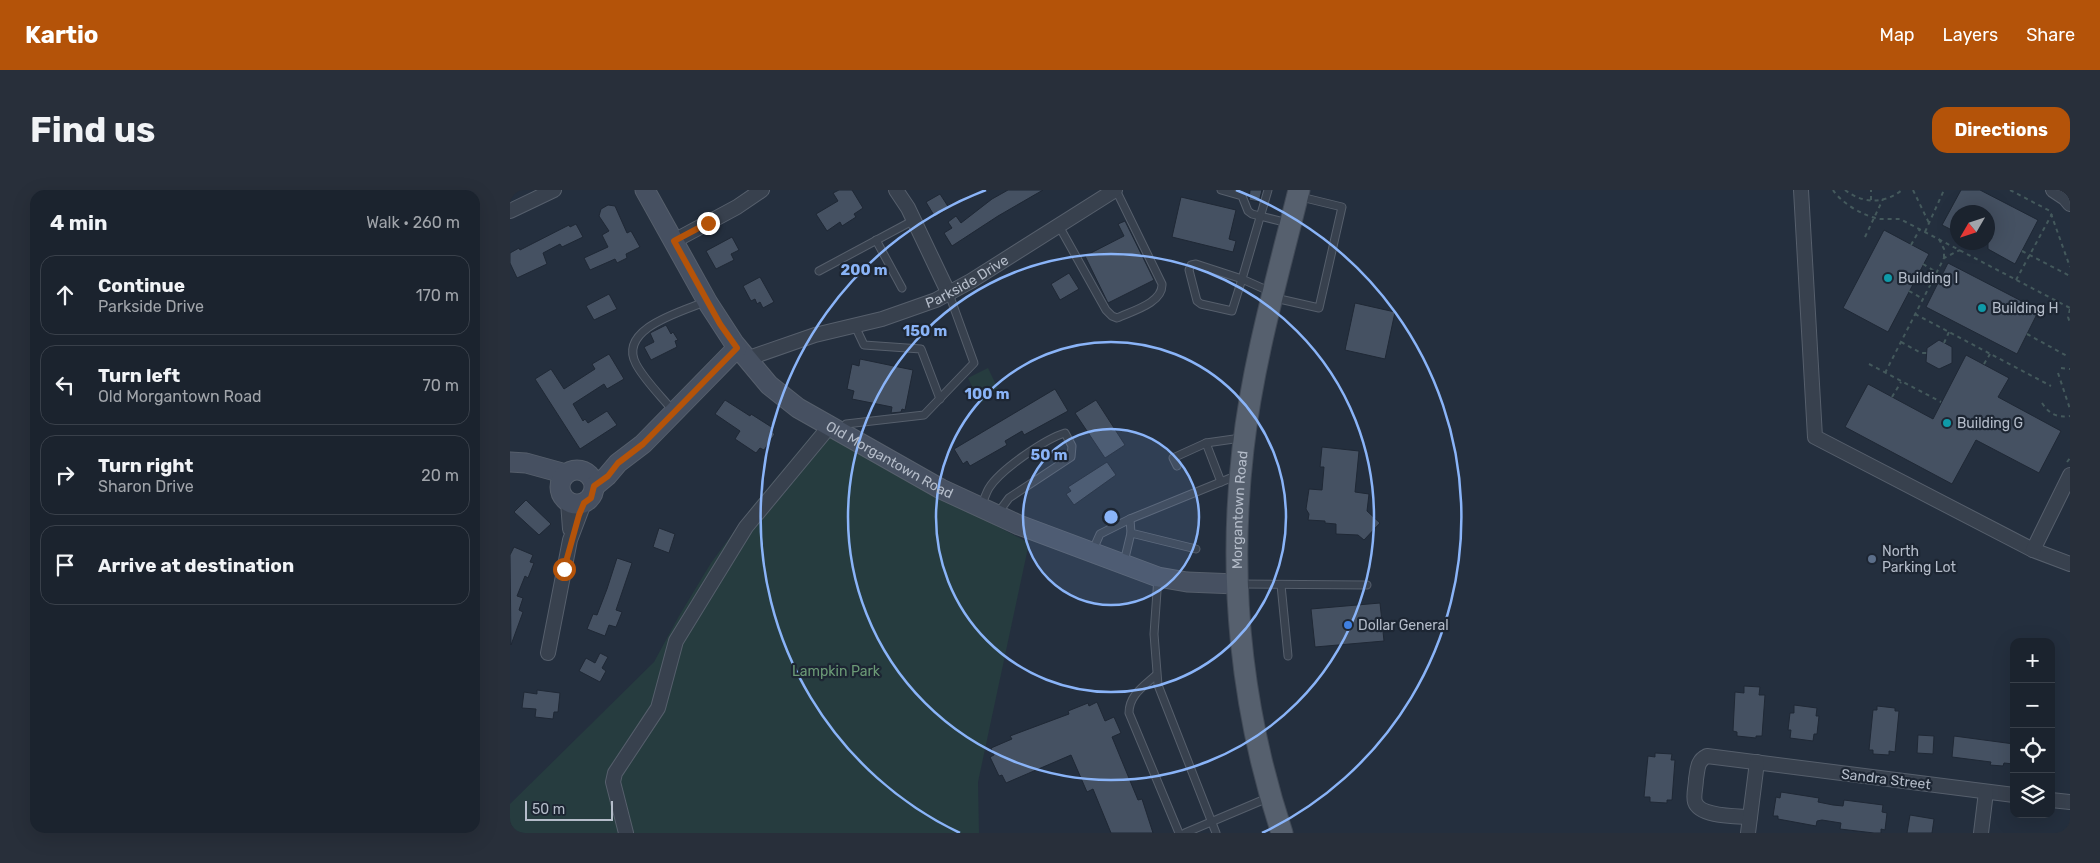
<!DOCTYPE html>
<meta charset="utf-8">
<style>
body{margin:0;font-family:Rubik,sans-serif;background:#282f3a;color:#f1f3f6}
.controls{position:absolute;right:15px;bottom:15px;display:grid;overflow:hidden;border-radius:10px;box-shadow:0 5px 20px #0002}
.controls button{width:45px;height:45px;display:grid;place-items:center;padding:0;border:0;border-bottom:1px solid #39404a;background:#1b232e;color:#f1f3f6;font:25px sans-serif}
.compass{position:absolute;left:1440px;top:15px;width:45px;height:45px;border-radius:50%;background:#1b232e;box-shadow:0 5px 20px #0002;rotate:231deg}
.scale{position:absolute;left:15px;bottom:12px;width:88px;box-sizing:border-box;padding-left:5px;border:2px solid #b4bcc9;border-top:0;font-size:14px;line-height:18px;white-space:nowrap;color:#b4bcc9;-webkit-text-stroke:4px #1d2633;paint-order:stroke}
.stop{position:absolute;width:15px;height:15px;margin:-11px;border:4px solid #b45309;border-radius:50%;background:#fff}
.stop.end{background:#b45309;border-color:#fff;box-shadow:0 1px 5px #0008}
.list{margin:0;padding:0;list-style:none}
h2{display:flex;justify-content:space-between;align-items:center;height:65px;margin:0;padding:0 20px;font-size:21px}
h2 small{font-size:16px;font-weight:400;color:#a0a4aa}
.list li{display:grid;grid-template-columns:32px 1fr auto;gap:15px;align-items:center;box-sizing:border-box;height:80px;margin:0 10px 10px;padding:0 10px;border:1px solid #39404a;border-radius:15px}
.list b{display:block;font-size:19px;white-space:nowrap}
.list p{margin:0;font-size:16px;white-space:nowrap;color:#a0a4aa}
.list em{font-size:16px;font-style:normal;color:#a0a4aa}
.icon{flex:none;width:28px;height:28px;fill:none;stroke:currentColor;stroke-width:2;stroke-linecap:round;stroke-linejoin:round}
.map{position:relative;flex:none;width:1560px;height:643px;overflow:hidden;border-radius:15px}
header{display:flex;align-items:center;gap:30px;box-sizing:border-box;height:70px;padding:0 25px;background:#b45309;color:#fff}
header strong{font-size:24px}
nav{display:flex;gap:28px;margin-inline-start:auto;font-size:18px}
.intro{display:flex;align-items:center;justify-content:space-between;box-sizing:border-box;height:120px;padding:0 30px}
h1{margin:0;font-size:35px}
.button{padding:12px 22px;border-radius:15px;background:#b45309;color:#fff;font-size:18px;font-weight:700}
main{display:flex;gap:30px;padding:0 30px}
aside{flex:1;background:#1b232e;border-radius:15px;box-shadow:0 5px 20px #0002}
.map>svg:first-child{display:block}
.green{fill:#263c3f}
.building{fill:#455162;stroke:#1f2835}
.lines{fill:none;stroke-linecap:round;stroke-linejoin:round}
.lane-casing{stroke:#565f6c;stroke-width:9}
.street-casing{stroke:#565f6c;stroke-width:16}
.secondary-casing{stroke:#565f6c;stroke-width:21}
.primary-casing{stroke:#414a57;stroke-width:23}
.path{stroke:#44595c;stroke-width:2;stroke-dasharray:4 4;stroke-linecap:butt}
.lane{stroke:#38414e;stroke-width:7}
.street{stroke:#38414e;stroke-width:14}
.secondary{stroke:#465061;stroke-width:19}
.primary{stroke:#56606e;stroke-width:21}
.route{stroke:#b45309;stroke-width:6}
.ring{fill:none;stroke:#8ab4f8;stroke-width:2.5}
.culture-dot{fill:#0f9aa8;stroke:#1d2633;stroke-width:2}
.service-dot{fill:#5c6f8a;stroke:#1d2633;stroke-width:2}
.shop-dot{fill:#3f7fe0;stroke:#1d2633;stroke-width:2}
.labels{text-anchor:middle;stroke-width:4.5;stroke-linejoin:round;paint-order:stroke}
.poi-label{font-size:14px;fill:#b4bcc9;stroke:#1d2633;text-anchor:start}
.street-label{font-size:14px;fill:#b4bcc9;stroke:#1d2633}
.park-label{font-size:14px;fill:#6b9a76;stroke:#1d2633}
.centre{fill:#8ab4f8;stroke:#1d2633;stroke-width:2.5}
.ring-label{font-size:15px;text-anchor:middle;font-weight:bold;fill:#8ab4f8;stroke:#1d2633;stroke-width:4.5;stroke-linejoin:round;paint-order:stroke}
</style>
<header>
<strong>Kartio</strong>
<nav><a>Map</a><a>Layers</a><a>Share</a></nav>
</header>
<div class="intro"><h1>Find us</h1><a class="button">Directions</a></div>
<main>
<aside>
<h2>4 min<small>Walk · 260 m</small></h2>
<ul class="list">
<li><svg class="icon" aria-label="ahead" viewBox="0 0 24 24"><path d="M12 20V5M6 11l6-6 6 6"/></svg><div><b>Continue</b><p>Parkside Drive</p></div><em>170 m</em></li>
<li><svg class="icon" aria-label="left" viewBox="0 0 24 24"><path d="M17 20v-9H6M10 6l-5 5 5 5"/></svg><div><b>Turn left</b><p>Old Morgantown Road</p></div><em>70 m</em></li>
<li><svg class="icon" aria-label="right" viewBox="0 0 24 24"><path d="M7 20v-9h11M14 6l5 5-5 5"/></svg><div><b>Turn right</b><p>Sharon Drive</p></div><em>20 m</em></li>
<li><svg class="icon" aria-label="arrive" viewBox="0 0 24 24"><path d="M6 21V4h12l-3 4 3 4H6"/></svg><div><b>Arrive at destination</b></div></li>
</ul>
</aside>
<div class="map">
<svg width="1560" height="643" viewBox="0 0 1560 643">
<rect width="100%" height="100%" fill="#242f3e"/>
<g class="green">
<path d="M478 178 490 203 470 213 458 188Z"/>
<path d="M306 240 519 353 468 592 469 643H0V614L144 472 169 426 201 373 242 317Z"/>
</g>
<g class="building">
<path d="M329 0H342L353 18 344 24 346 27 332 36 330 32 317 41 306 24 328 11 323 3Z"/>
<path d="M498 0H533L488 26 442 56 434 43 442 38 438 32 446 26 451 33 482 9Z"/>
<path d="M740 0H752L749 12 739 10Z"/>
<path d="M1451 0H1470L1528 30 1505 74 1478 59V22H1448V43L1432 35Z"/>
<path d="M430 4 439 18 425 27 416 12Z"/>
<path d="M671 7 726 20 719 49 726 51 723 62 662 47Z"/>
<path d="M98 15 105 16 117 43 121 41 130 57 116 64 117 68 107 73 105 69 80 80 74 68 98 57 92 45 99 41 89 26 91 19Z"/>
<path d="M615 31 644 90 598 113 575 66 614 46 608 34Z"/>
<path d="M66 34 73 47 52 57 50 54 33 63 37 74 7 88 0 73V63L9 58 10 60 59 35 60 37Z"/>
<path d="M1374 40 1419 64 1378 142 1333 118Z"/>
<path d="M222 47 229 60 221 64 224 70 206 79 196 61Z"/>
<path d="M1438 73 1529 120 1507 164 1416 117Z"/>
<path d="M559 83 569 99 550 110 541 94Z"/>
<path d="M250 87 264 112 253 118 250 112 247 114 245 109 241 111 233 96Z"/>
<path d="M99 104 107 119 84 130 76 116Z"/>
<path d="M845 113 885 122 875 169 835 160Z"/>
<path d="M156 135 161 144 163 142 168 150 165 151 167 157 141 170 134 157 144 152 140 143Z"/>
<path d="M1429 150 1442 157V173L1429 179 1416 172 1417 158Z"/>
<path d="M99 164 114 189 97 199 94 194 63 214 73 231 75 229 78 233 97 221 107 235 70 259 25 189 41 179 54 199 85 179 82 174Z"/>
<path d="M1456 165 1499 188 1488 207 1551 241 1529 283 1466 250 1442 294 1335 237 1358 194 1423 229Z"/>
<path d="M350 169 403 180 395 220 392 219 391 222 381 223 382 217 342 209 344 201 337 199 342 174 349 176Z"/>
<path d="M545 199 558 221 514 245 512 241 495 251 497 255 460 276 457 271 453 274 444 259Z"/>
<path d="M215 210 240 226 241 224 263 238 261 241 265 244 254 260 250 258 246 263 225 249 230 241 205 224Z"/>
<path d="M586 210 615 255 595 268 565 223Z"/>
<path d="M812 257 849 261 845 302 859 304 857 321 870 333 854 350 848 345 826 344V334L815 333V331L798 330 799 324 796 319 799 299 812 300 814 277H810Z"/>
<path d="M597 272 606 285 564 315 556 304 561 301 558 297Z"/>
<path d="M16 310 41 334 29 345 4 322Z"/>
<path d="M149 338 165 344 159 363 143 357Z"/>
<path d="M4 357 23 365 20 372 24 373 18 388 15 386 7 406 13 408 9 420 13 422 1 455 0 365Z"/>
<path d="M107 368 122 373 106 420 112 422 106 437 99 435 95 446 77 439 83 424 87 425 97 399Z"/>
<path d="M870 413 874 451 805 457 801 419Z"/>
<path d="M90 463 98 467 92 478 96 481 90 492 69 481 76 468 85 473Z"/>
<path d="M1234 496 1250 497 1249 505H1255L1252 546H1246V548L1227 546V542L1223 541 1225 502 1234 503Z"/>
<path d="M27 500 50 503 48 522H44L43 529 25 527 26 519 12 518 14 502 27 504Z"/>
<path d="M587 512 595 531 604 527 611 543 602 547 628 610 632 609 643 643H601L583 599 577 602 561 565 496 593 492 585 489 586 480 567 484 565 481 558 502 549 500 546 559 524 558 521 578 513 579 516Z"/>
<path d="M1284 515 1307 518 1306 526H1309L1307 544H1304L1303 551 1280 548 1281 540H1278L1280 523H1284Z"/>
<path d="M1367 516 1385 518V521H1389L1385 562 1379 561V565L1363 564V560H1359L1363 520H1367Z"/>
<path d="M1408 545 1424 546 1423 564 1407 563Z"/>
<path d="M1444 546 1504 554V574L1494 573 1493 576 1480 575 1481 572 1442 567Z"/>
<path d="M1145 563 1162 564 1161 570H1165L1162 610H1157V613L1140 612V607H1134L1138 566 1145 567Z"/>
<path d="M1271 602 1309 608 1308 612 1323 615 1333 616 1334 610 1373 615 1372 622 1377 623 1375 640 1371 639V643H1364L1330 639 1331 633 1312 630 1307 631 1306 636 1268 629V626H1263L1266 607 1270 608Z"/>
<path d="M1400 625 1424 629 1422 643H1397Z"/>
</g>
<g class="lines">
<defs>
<g id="lane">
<path d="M711 0 732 6 738 21 742 24 778 33"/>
<path d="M758 0 732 89 761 102"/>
<path d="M549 36 596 120 602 126 607 128C622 121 653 113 652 94L606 0"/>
<path d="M366 50 392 98"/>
<path d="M686 74 732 89 722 121 691 114 687 111 679 80 681 75Z"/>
<path d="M309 81 404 30"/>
<path d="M765 108 809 118 832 17 791 7"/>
<path d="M345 136 354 155 411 159 430 209"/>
<path d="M164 222C152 207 135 191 126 174 107 138 174 121 197 111"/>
<path d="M331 240 336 234 414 225 464 173 439 104"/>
<path d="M696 253 711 292"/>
<path d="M667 276 663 268 696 253 731 248"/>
<path d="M471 316C474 310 476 303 479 298 490 280 535 249 555 243L562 256 561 267 499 308 488 323"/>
<path d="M620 329 621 343 686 359"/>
<path d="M582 362 590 344 620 329 728 285"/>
<path d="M614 372 621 343"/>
<path d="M648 387 644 444 648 495 706 643"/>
<path d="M729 394 857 395"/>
<path d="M771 395 778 466"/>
<path d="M646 485C634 496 619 505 619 523L669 643"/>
<path d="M675 643 760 607"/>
</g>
<g id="street">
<path d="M386 0 398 18 439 104"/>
<path d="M1291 0 1305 247 1523 360 1560 374"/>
<path d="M1543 0 1555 8 1560 14"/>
<path d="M0 21 44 0"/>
<path d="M164 51 227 17 252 0"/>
<path id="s1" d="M236 169 305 145 372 129 426 110 461 91 605 0"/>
<path d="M58 312 60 339"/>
<path d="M1523 360 1560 285"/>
<path d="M38 463 60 350 74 313"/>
<path d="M1541 610 1560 612"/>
<path d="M1240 627C1226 626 1190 627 1185 612 1183 606 1186 596 1186 589 1188 578 1187 571 1197 566L1504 605"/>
<path d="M116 643 103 592 105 583 148 518 166 451 236 337 319 237"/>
<path d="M1238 643 1247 572"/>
<path d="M1471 643 1476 602"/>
</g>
<g id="secondary">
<path id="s2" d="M135 0 198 113 224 153 259 195 288 218 431 299 509 335 648 387 677 392 726 394"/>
<path d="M0 272 16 273 56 284"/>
<circle cx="67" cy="297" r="17"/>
<path d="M85 296 97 286 108 273 133 254 227 158"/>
</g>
<g id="primary">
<path id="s3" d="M772 643C731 519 718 388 733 259 743 171 768 85 789 0"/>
</g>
</defs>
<use href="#lane" class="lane-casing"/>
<use href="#street" class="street-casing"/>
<use href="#secondary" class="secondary-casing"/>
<use href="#primary" class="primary-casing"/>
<g class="path">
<path d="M1323 0C1331 13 1355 27 1370 29 1377 29 1384 29 1390 29L1560 118"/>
<path d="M1335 0C1353 14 1374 14 1392 0"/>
<path d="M1403 0 1419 33"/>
<path d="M1500 0 1540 21 1560 77"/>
<path d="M1361 10V0"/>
<path d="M1415 42 1434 0"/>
<path d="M1355 47 1373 9"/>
<path d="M1429 49 1434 59V68"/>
<path d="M1401 55 1410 39"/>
<path d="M1512 61 1560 86"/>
<path d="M1413 74 1426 82"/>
<path d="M1506 90 1542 24"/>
<path d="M1399 101 1413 109"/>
<path d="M1560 119 1558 127 1560 133"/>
<path d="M1405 124 1541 196"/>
<path d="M1517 144 1557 166"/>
<path d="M1391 152 1411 163H1417"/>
<path d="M1434 153 1439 142"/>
<path d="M1359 174 1431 212"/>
<path d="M1474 174 1480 164"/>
<path d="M1551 178 1560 179"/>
<path d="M1375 183 1434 68 1450 60"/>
<path d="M1548 183 1560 219"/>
<path d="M1382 207 1391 192"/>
<path d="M1532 213C1539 224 1547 228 1560 226"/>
<path d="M1557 272 1560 268"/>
</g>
<use href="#lane" class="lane"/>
<use href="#street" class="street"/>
<use href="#secondary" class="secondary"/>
<use href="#primary" class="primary"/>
</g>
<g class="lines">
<path class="route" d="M54 379 69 325 74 313 81 308 84 296 98 286 108 273 133 254 227 158 210 134 164 51 198 33"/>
</g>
<circle cx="601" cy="327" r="88" fill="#8ab4f8" fill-opacity=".12"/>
<g class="ring">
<circle cx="601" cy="327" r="88"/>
<circle cx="601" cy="327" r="175"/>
<circle cx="601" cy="327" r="263"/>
<path d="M450 643A350 350 0 0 1 476 0M726 0A350 350 0 0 1 752 643"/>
</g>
<g class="culture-dot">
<circle cx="1378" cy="88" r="5"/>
<circle cx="1472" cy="118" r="5"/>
<circle cx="1437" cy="233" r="5"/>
</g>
<circle class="service-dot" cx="1362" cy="369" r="5"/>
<circle class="shop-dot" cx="838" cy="435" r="5"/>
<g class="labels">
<g class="poi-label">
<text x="1388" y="93">Building I</text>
<text x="1482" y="123">Building H</text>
<text x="1447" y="238">Building G</text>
<text x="1372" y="366">North<tspan x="1372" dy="16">Parking Lot</tspan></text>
<text x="848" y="440">Dollar General</text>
</g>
<g class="street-label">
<text dy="5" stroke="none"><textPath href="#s1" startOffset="235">Parkside Drive</textPath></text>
<text dy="5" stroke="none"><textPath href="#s2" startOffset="374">Old Morgantown Road</textPath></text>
<text dy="5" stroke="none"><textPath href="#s3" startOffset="328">Morgantown Road</textPath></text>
<text transform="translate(1376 589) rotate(7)" y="5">Sandra Street</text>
</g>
<g class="park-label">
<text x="326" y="486">Lampkin Park</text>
</g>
</g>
<circle cx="601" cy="327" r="8" class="centre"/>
<g class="ring-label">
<text x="354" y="85">200 m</text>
<text x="415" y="146">150 m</text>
<text x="477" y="209">100 m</text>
<text x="539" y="270">50 m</text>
</g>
</svg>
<div class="controls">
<button>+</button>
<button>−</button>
<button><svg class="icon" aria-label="locate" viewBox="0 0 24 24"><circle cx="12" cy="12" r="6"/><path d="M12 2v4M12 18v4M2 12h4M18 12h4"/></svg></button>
<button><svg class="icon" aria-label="layers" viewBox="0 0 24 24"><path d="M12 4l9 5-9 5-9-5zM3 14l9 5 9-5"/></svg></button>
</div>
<svg class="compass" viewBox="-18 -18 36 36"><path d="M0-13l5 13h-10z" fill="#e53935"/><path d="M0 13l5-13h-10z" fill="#a0a4aa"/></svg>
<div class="scale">50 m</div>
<div class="stop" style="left:54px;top:379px"></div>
<div class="stop end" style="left:198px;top:33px"></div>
</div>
</main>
